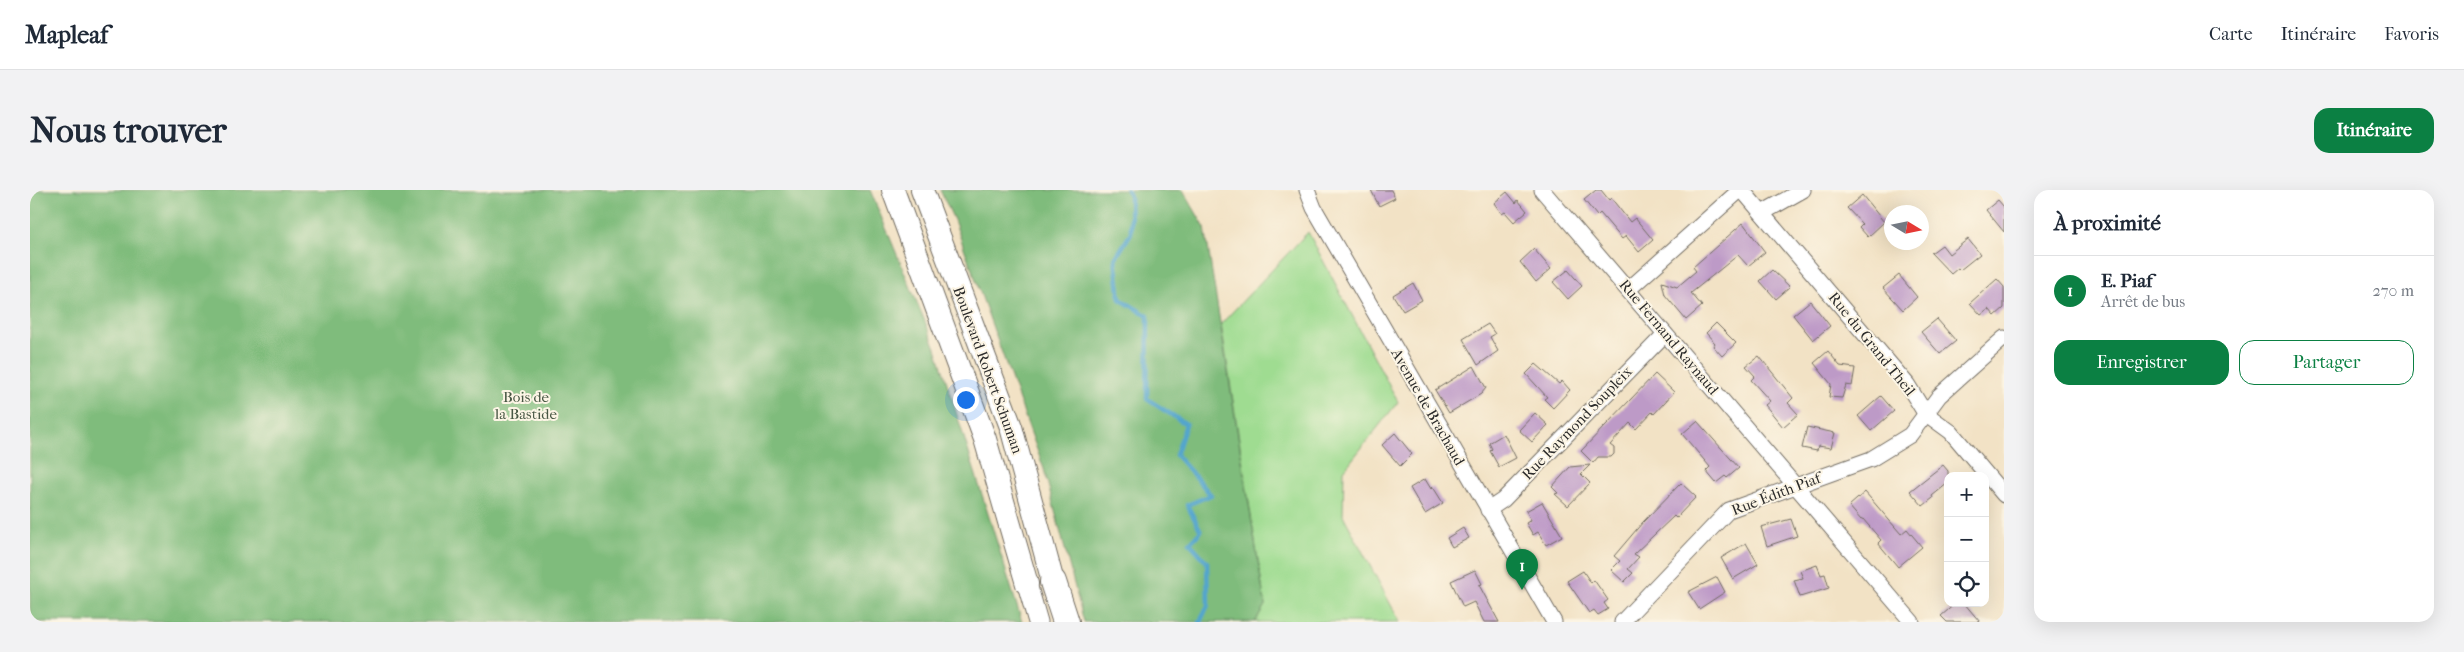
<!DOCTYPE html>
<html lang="fr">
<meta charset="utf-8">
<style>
body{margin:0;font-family:"IM FELL French Canon",serif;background:#f2f2f3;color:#1f2937}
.controls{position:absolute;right:15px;bottom:15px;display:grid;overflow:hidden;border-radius:10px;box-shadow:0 5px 20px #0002}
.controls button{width:45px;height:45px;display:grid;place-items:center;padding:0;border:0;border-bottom:1px solid #e0e1e3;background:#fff;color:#1f2937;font:25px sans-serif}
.compass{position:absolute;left:1854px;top:15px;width:45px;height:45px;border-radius:50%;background:#fff;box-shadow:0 5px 20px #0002;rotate:100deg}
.you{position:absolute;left:935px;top:209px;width:18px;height:18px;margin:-12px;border:4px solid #fff;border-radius:50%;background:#1a73e8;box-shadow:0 0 0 8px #1a73e833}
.badge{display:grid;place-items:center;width:32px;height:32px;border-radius:50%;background:#0b8043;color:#fff;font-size:16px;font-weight:700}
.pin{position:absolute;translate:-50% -41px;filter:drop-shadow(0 1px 2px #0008)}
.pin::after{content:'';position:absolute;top:26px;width:18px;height:15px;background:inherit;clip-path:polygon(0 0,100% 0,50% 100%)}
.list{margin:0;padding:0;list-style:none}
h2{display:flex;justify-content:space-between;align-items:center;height:65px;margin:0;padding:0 20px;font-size:21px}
h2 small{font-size:16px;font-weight:400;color:#747a83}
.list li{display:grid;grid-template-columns:32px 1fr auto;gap:15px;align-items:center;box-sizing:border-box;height:70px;padding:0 20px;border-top:1px solid #e0e1e3}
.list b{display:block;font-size:19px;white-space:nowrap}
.list p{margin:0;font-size:16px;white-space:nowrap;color:#747a83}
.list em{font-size:16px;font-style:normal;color:#747a83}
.actions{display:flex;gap:10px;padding:15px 20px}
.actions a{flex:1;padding:11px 0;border:1px solid #0b8043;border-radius:15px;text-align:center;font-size:18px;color:#0b8043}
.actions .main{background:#0b8043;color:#fff}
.icon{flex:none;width:28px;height:28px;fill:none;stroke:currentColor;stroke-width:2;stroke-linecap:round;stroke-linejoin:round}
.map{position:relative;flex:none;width:1974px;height:432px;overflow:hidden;border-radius:15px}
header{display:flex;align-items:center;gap:30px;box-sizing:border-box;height:70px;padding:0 25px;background:#fff;border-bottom:1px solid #e0e1e3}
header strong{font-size:24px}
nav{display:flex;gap:28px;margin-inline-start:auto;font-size:18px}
.intro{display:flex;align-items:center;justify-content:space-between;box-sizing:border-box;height:120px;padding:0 30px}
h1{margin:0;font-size:35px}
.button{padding:12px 22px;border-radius:15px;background:#0b8043;color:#fff;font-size:18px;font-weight:700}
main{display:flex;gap:30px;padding:0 30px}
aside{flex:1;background:#fff;border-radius:15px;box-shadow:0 5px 20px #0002}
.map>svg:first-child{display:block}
.green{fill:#9fdc91;stroke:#65845e}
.forest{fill:#7fbc7b;stroke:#557453}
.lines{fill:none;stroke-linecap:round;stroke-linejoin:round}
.stream{stroke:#52a5cd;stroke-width:4.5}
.building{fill:#bd9ac7}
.minor-casing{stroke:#716b61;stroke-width:17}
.tertiary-casing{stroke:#716b61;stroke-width:21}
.primary-casing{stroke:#716b61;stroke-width:24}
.motorway-casing{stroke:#716b61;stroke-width:28}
.minor{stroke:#fff;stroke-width:15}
.tertiary{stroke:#fff;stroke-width:19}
.primary{stroke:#fff;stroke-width:22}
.motorway{stroke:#fff;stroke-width:26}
.labels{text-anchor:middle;stroke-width:4;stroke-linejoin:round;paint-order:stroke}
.street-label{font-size:15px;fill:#2b2b2b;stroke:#fcf5e5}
.park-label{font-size:15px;fill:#485744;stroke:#fcf5e5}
</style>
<header>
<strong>Mapleaf</strong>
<nav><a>Carte</a><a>Itinéraire</a><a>Favoris</a></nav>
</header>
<div class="intro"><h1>Nous trouver</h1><a class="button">Itinéraire</a></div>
<main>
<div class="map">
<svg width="1974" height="432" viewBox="0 0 1974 432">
<rect width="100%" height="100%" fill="#fcf5e5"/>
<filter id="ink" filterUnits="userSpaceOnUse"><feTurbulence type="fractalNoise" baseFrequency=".02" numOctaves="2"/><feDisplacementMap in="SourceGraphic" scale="10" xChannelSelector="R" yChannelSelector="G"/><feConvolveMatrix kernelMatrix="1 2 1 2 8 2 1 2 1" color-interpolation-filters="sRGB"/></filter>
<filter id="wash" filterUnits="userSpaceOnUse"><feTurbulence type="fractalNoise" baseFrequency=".0096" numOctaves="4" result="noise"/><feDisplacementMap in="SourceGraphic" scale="20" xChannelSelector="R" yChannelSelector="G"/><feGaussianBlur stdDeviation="1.12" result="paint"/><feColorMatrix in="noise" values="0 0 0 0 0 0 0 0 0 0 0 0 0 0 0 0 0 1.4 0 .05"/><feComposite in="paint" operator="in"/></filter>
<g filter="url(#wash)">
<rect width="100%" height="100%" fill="#f2e2c5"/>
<path class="green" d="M1278 42 1368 212 1314 280 1313 325 1370 432H1225L1235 415 1191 134Z"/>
<g class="forest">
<path d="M0 0H840L906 158 992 432H0Z"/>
<path d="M910 0H1153L1175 38 1235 415 1225 432H1054L1014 279 924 30Z"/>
</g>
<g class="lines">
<path class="stream" d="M1097 0 1100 6 1101 43 1085 69 1090 109 1118 126 1117 209 1156 234 1146 265 1181 305 1157 315 1171 341 1160 353 1177 372 1178 415 1170 432"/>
</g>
<g id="blocks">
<g class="building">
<path d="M1341 0H1361L1365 8 1349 16Z"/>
<path d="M1566 0H1571L1579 10 1581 8 1600 32 1605 28 1623 50 1609 62 1596 46 1592 49 1570 23 1567 26 1554 10Z"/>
<path d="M1477 2 1486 13 1488 10 1497 21 1484 32 1475 22 1472 24 1464 13Z"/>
<path d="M1832 5 1854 32 1838 47 1829 37 1832 34 1817 18Z"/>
<path d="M1968 10 1974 17V42L1956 20Z"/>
<path d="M1713 33 1735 62 1718 76 1708 65 1661 103 1672 116 1656 130 1635 105 1632 92 1647 97 1666 81 1663 77Z"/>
<path d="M1938 49 1950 64 1930 80 1928 78 1921 84 1901 63 1912 55 1919 64Z"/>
<path d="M1504 59 1521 79 1506 92 1490 72Z"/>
<path d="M1538 80 1552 96 1538 109 1523 92Z"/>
<path d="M1742 80 1760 97 1746 109 1730 91Z"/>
<path d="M1869 85 1887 107 1873 120 1853 98Z"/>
<path d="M1967 89 1974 97V118L1965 126 1959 119 1951 125 1940 113Z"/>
<path d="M1383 93 1392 110 1373 121 1363 105Z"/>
<path d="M1780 111 1800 136 1783 150 1763 125Z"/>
<path d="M1907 129 1926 151 1910 164 1891 142Z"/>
<path d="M1686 133 1706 153 1692 166 1683 156 1685 153 1676 143Z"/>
<path d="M1458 134 1465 144 1460 147 1468 161 1448 175 1433 149Z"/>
<path d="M1798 161 1810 176 1825 178 1822 196 1816 195 1812 208 1799 207 1801 194 1784 173Z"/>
<path d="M1729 166 1763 208 1758 213 1768 224 1753 237 1735 215 1740 211 1721 190 1725 186 1716 176Z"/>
<path d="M1506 174 1529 194 1532 191 1540 200 1523 218 1514 209 1517 207 1496 184Z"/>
<path d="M1444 176 1456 198 1451 204 1419 223 1405 200Z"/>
<path d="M1625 184 1644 202 1624 224 1622 222 1606 239 1600 233 1580 255 1584 258V264L1581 267H1568L1563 273 1551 261Z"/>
<path d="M1851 206 1864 221 1841 241 1828 226Z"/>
<path d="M1505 223 1518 235 1502 252 1489 240Z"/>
<path d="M1667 231 1709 278 1697 288 1695 286 1686 293 1676 281 1680 277 1652 244Z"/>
<path d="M1777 237 1805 243 1801 258 1788 256 1787 261 1772 258Z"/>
<path d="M1365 243 1382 264 1370 276 1352 255Z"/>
<path d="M1474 244 1486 268 1469 277 1460 261 1462 259 1459 253Z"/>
<path d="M1560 275 1551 284 1560 293 1538 316 1525 304 1528 303 1522 297 1540 277Z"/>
<path d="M1913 275 1918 281V293L1902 306 1903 308 1893 316 1880 301Z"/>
<path d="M1395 289 1401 299 1403 297 1413 313 1395 324 1380 298Z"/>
<path d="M1651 293 1666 307 1646 328 1644 326 1604 364 1609 367 1598 379 1603 383 1594 392 1581 380 1590 371 1584 366 1613 332Z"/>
<path d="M1835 302 1871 344 1877 339 1892 357 1868 377 1848 353 1851 350 1833 329 1831 330 1819 316Z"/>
<path d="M1512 312 1532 346 1516 355 1508 342 1503 345 1496 333 1501 330 1496 321Z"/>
<path d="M1761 329 1767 346 1737 356 1731 337Z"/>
<path d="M1433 338 1439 348 1422 357 1417 348Z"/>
<path d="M1716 353 1728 374 1703 389 1691 368Z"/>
<path d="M1787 375 1791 385 1795 384 1799 398 1770 407 1764 390 1773 388 1770 381Z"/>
<path d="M1445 380 1452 394 1449 395 1469 432H1454L1444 412 1433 417 1421 391Z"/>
<path d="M1553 381 1561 393 1564 390 1578 410 1574 413 1578 419 1568 425 1564 420 1559 423 1537 391Z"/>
<path d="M1687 387 1695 402 1669 419 1658 402Z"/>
<path d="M1926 413H1934L1950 432H1917L1911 426Z"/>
</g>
</g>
</g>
<g filter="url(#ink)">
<use href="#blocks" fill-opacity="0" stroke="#716b61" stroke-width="1"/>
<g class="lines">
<defs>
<g id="minor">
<path d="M1277 0 1284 18 1524 432"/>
<path d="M1512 0 1882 432"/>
<path d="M1712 0 1877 194 1895 223 1921 242 1974 305"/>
<path d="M1732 23 1773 0"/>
<path d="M1599 99 1710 0"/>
<path d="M1458 320 1473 310 1635 144"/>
<path d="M1592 432 1699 320 1841 269 1880 245 1909 206 1974 148"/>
</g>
<path id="tertiary" d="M997 394 1008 432"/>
<g id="primary">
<path d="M863 0 955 249 997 394"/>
<path d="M892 0 981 237 1023 392"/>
</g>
<path id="motorway" d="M1023 392 1036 432"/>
</defs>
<use href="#minor" class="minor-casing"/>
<use href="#tertiary" class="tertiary-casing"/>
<use href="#primary" class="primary-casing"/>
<use href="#motorway" class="motorway-casing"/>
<use href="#minor" class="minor"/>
<use href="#tertiary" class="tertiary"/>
<use href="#primary" class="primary"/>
<use href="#motorway" class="motorway"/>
</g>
</g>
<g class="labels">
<g class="street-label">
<text transform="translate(1639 147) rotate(50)" y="5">Rue Fernand Raynaud</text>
<text transform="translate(1842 154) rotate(51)" y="5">Rue du Grand Theil</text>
<text transform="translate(958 180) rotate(70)" y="5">Boulevard Robert Schuman</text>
<text transform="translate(1398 217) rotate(60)" y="5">Avenue de Brachaud</text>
<text transform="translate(1547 233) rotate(-46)" y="5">Rue Raymond Soupleix</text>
<text transform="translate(1746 304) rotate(-21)" y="5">Rue Édith Piaf</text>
</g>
<g class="park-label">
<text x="496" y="212">Bois de<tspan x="496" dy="17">la Bastide</tspan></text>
</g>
</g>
</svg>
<div class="controls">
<button>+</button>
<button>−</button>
<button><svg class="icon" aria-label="locate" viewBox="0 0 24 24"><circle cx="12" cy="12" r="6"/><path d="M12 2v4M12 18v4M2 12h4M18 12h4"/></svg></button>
</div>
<svg class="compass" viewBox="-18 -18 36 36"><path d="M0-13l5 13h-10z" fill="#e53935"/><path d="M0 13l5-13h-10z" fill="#747a83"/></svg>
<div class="you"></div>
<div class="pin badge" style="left:1492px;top:400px">1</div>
</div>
<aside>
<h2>À proximité<small></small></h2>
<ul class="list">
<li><span class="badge">1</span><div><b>E. Piaf</b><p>Arrêt de bus</p></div><em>270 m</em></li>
</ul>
<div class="actions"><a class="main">Enregistrer</a><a>Partager</a></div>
</aside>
</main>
